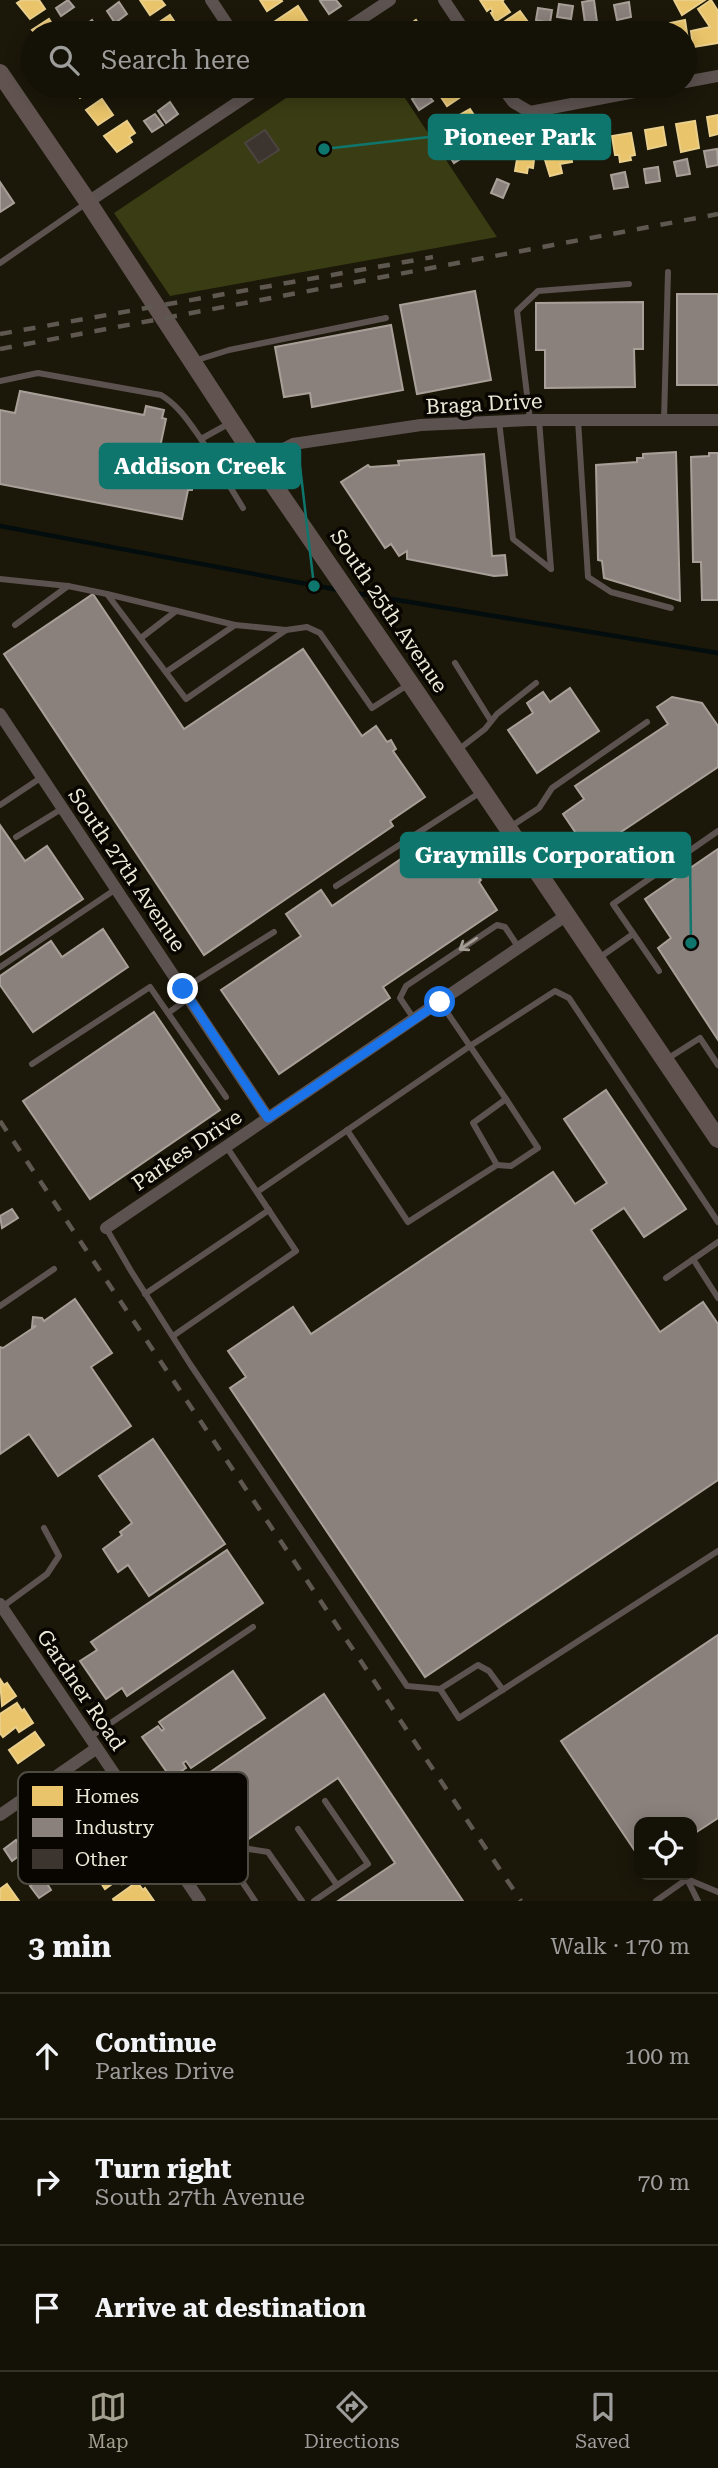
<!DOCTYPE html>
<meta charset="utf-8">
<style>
body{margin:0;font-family:"Roboto Serif",serif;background:#211f15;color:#f1f3f6}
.controls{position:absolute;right:21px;bottom:21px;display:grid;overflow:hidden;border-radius:14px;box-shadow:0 4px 18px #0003}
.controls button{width:63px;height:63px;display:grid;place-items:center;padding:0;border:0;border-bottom:2px solid #333128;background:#141107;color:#f1f3f6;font:35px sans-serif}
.stop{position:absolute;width:21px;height:21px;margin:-16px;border:5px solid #1a73e8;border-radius:50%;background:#fff}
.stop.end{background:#1a73e8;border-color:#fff;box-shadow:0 2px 7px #0008}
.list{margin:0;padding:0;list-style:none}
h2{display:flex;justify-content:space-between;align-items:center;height:91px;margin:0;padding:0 28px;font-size:30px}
h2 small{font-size:23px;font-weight:400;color:#9d9d9b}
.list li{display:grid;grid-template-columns:46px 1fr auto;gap:21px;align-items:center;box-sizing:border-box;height:126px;padding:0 28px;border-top:2px solid #333128}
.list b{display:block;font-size:26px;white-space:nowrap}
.list p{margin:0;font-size:23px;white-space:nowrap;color:#9d9d9b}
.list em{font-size:23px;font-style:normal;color:#9d9d9b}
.icon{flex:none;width:38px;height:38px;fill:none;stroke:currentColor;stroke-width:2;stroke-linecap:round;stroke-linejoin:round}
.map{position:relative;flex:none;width:718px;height:1901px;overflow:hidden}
.search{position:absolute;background:#141107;box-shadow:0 4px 18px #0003;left:21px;right:21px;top:21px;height:77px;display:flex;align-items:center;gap:18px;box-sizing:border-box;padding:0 24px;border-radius:38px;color:#9d9d9b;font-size:26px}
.sheet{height:469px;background:#141107}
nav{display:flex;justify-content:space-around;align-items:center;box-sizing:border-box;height:98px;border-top:2px solid #333128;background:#141107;font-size:19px;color:#9d9d9b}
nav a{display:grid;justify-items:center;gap:4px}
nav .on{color:#a4a090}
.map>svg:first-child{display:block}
.green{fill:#3a3d13}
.homes{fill:#e9c46a;stroke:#eacf8b;stroke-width:2}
.industry{fill:#8a817c;stroke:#a8a098;stroke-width:2}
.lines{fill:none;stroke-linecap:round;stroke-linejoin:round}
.stream{stroke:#030d0e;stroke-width:4.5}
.building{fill:#3b342f;stroke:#4c4440;stroke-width:2}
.service{stroke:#5c5250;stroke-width:6}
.minor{stroke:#5c5250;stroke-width:12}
.secondary{stroke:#605350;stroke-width:18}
.rail{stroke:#5e5850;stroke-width:4.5;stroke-dasharray:12 12;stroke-linecap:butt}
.oneway{stroke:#a49e94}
.route{stroke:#1a73e8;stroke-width:9}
.labels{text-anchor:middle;stroke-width:7;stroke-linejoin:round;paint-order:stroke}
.street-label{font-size:21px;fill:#ede9d9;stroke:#090601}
.key{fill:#090601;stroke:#4d4a42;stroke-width:2}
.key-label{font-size:19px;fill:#ede9d9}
.leader{fill:none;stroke:#0f766e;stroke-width:2.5}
.callout-dot{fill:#0f766e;stroke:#090601;stroke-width:2.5}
.callout{fill:#0f766e;stroke:#0f766e;stroke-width:2.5}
.callout-label{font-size:23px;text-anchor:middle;font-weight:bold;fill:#fff}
</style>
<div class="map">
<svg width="718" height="1901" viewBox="0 0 718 1901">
<rect width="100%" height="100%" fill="#1b1709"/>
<path class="green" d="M304 86H397L497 237 170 296 114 213Z"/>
<g class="homes">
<path d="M22 0H39L45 9 30 19 17 3Z"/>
<path d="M140 0H161L165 5 150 15Z"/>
<path d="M260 0H281L282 1 267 11Z"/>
<path d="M480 0H504L502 1 510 12 496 21 491 13 493 12 491 8 487 11Z"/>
<path d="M674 0H705L682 15Z"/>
<path d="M711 0 718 11V43L693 47 691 31 710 27 698 9Z"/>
<path d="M298 6 308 22 292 33H282L274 22Z"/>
<path d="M520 11 533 29 526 33H503L498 26Z"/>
<path d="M170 15 181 31 177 33H161L155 25Z"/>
<path d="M49 19 58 33H35L32 30Z"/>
<path d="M416 20 425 33H397Z"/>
<path d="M685 20 689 47 685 48V33H660L659 30 670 28V23Z"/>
<path d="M70 86H94L95 88 80 98Z"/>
<path d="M446 86H459L463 92 460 94 462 96 447 106 437 91Z"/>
<path d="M102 99 113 115 98 125 86 110Z"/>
<path d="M470 109 479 123 464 133 454 118Z"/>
<path d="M718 115V134L710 136 707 117Z"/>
<path d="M127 121 135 133 129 137 132 142 117 152 104 136Z"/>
<path d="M695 121 699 148 681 152 676 124Z"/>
<path d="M663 127 666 145 648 149 645 130Z"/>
<path d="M631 133 635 155 630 156 631 160 620 162 619 155H615L612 136Z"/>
<path d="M569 142 572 162 560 164 562 173 550 176 542 150 550 149V146Z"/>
<path d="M519 148 535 151 533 168 528 167 527 173 515 171Z"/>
<path d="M0 1679 4 1685 7 1683 16 1696 2 1706Z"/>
<path d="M17 1703 22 1711 24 1709 33 1723 19 1732 16 1727 3 1737 0 1733V1714Z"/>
<path d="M35 1732 44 1745 18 1763 9 1750Z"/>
<path d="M119 1856 124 1863 127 1862 136 1875 122 1884 119 1879 105 1889 94 1872Z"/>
<path d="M137 1882 143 1890 145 1888 154 1901H114L113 1899Z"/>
<path d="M7 1884 19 1901H0V1889Z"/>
</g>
<g class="industry">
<path d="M68 0 74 7 61 16 56 8Z"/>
<path d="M322 0H336L341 6 329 14 320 1Z"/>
<path d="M594 0 597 22 585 23 582 2Z"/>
<path d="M119 2 127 14 115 23 107 11Z"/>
<path d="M629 2 631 17 617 20 614 5Z"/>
<path d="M559 4 573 6 571 19 557 17Z"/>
<path d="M538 8 552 10 550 23 536 20Z"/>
<path d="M92 20 100 32 83 33 80 29Z"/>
<path d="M425 91 433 101 419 110 412 99Z"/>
<path d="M170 102 178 114 166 123 158 111Z"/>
<path d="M155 114 163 125 152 132 144 121Z"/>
<path d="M461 143 468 154 454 163 447 152Z"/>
<path d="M717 149 718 165 707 167 704 151Z"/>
<path d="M687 159 690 174 677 176 674 162Z"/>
<path d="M658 167 660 181 646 183 644 169Z"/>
<path d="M625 172 628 187 614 189 611 175Z"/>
<path d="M497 179 509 184 503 198 491 193Z"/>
<path d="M0 182 14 203 0 212Z"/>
<path d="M475 291 491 380 417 394 400 305Z"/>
<rect x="677" y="294" width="41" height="91"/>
<path d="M643 302V349H634L635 387 545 388V350H536V303Z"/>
<path d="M391 325 403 390 312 407 310 393 284 397 275 347Z"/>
<path d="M20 391 144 415 146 406 164 410 162 418 166 419 159 452 194 459 189 482 193 483 192 490H188L182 519 0 484V410L15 413Z"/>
<path d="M676 452 680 601 604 578 602 561 598 560 596 465 637 462V458H643V454Z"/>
<path d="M709 453H718V600H702L701 562H693L691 457 709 456Z"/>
<path d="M484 454 492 556 505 555 507 575 494 576 407 559V551L399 556 391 544 385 548 341 482 368 465 370 467 399 465 398 461Z"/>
<path d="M93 594 184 729 303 649 362 736 376 726 387 742 391 740 396 749 393 751 425 797 390 821 393 826 204 955 4 654Z"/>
<path d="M570 688 599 731 537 773 508 730 533 713 527 703 543 692 550 702Z"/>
<path d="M672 697 702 703 718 726V767L612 838 614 842 592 857 563 814 584 799 575 786 668 724 657 707Z"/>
<path d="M0 825 25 861 47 846 83 899 0 955Z"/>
<path d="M453 845 472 872 474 871 481 880 479 882 497 910 383 987 390 998 279 1074 221 990 301 936 286 914 321 890 332 906 414 850 424 865Z"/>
<path d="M718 849V1040L658 948 671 938 645 899Z"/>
<path d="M103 929 128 967 33 1032 0 985V976L51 941 62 957Z"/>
<path d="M154 1012 220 1110 90 1199 23 1101Z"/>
<path d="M606 1090 686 1209 644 1237 624 1208 591 1230 660 1332 703 1302 718 1324V1480L425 1677 230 1388 246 1377 228 1351 293 1307 311 1334 553 1172 575 1204 607 1183 564 1119Z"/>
<path d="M12 1209 18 1218 2 1228 0 1216Z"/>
<path d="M75 1299 112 1353 91 1367 131 1426 58 1476 29 1434 0 1454V1347L3 1348 36 1326 32 1327 33 1317 42 1318 44 1321Z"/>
<path d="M153 1439 225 1544 149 1596 128 1565 118 1572 103 1549 122 1535 120 1532 132 1523 99 1476Z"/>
<path d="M227 1550 263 1603 127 1696 122 1688 106 1699 80 1661 97 1650 91 1642Z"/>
<path d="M718 1635V1818L692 1835V1822H639V1857L561 1741Z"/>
<path d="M233 1671 265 1718 191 1768 186 1761 183 1763 186 1768 171 1778 142 1737 158 1726 162 1731 164 1729 159 1722Z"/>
<path d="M324 1694 463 1901H338L395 1863 338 1778 247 1840 203 1777Z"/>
<path d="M16 1840 24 1852 12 1861 4 1849Z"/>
<path d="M43 1877 51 1890 39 1898 30 1886Z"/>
</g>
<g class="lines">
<g class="stream">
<path d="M0 526 339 590"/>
<path d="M355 593 718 653"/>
</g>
</g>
<path class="building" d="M265 130 279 150 259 163 245 143Z"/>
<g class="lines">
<g class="service">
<path d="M0 263 88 202"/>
<path d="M194 361 229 350 386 318"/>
<path d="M0 381 38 373 161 395C179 406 189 422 201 439L230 423"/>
<path d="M530 420 517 311 538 291 629 284"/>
<path d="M539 420 551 569"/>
<path d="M578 420 588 577 611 592 671 608"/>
<path d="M664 420 668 272"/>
<path d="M499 421 513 539 551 569"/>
<path d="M201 439 243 508"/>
<path d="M0 579 68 586 107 594 186 699 286 630 307 627 320 633 372 708 409 684"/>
<path d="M107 594 235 625"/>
<path d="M15 625 68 586"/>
<path d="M141 638 176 611"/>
<path d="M455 663 491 721"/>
<path d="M166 672 235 625 286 630"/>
<path d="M458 750 485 729 497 714 536 683"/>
<path d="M0 805 42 777"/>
<path d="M510 827 539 808 552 788 647 722"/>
<path d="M16 837 63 808"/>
<path d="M336 886 481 792"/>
<path d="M599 958 633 934"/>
<path d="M0 967 116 889"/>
<path d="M659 971 613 904 718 831"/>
<path d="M183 989 274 932"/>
<path d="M168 1013 189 998"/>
<path d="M414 1019 400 998 406 986 497 925 505 927 519 948"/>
<path d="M667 1059 700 1038 718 1065"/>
<path d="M32 1064 150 987 226 1097"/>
<path d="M347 1130 408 1222 497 1165 473 1123 506 1099 470 1046 555 991 569 998 718 1222"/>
<path d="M497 1165 511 1166 538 1148 506 1099"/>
<path d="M257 1192 470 1046 440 1002"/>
<path d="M106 1228 131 1271 190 1364 407 1686 440 1689"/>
<path d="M693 1259 718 1298"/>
<path d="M666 1278 718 1242"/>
<path d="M145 1294 269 1210"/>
<path d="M0 1306 54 1269"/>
<path d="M173 1336 296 1251 226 1146"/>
<path d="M2 1607 47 1574 59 1556 44 1528"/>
<path d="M503 1690 489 1671 478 1665 440 1689 459 1718 718 1551"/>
<path d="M90 1737 253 1627"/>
<path d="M184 1797 227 1859"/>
<path d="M298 1829 337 1885"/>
<path d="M177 1868 217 1844"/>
<path d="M687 1879 698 1901"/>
<path d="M255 1901 227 1859 249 1849 268 1852 302 1901"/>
<path d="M314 1901 368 1864 325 1801"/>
<path d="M656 1901 687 1879 718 1892"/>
</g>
<g class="minor">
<path d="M211 0 233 33"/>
<path d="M444 0 466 33"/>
<path d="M340 33 390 0"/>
<path d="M685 82 718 76"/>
<path d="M501 86 513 102 530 112 666 86"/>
<path d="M88 202 262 86"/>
<path d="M258 462 293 444 421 425 530 420H718"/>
<path d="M0 714 268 1118"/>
<path d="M106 1228 567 915"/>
<path d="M0 1604 200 1901"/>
<path d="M0 1815 97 1748"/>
</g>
<path class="secondary" d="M0 73 88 202 258 462 410 683 718 1139"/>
<g class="rail">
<path d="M0 334 433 257"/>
<path d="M0 349 718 214"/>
<path d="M0 1121 521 1901"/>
</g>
</g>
<defs><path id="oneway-shaft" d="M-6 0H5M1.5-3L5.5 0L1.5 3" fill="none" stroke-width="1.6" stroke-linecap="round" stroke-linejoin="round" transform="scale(1.75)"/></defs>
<use class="oneway" href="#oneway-shaft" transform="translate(468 944) rotate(146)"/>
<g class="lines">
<path class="route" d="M183 989 268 1118 440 1002"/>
</g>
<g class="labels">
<g class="street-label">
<text transform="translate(484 404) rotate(-3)" y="7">Braga Drive</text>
<text transform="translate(389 611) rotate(56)" y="7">South 25th Avenue</text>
<text transform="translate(127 870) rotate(56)" y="7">South 27th Avenue</text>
<text transform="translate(187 1150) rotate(-34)" y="7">Parkes Drive</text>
<text transform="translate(81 1690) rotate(56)" y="7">Gardner Road</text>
</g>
</g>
<rect x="18" y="1772" width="230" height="112" rx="10" class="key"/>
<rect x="32" y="1786" width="31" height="20" fill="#e9c46a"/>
<rect x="32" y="1818" width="31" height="19" fill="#8a817c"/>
<rect x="32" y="1849" width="31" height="20" fill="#3b342f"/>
<g class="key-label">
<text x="75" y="1803">Homes</text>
<text x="75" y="1834">Industry</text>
<text x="75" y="1866">Other</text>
</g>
<path class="leader" d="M324 149L429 137M314 586L300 466M691 943L690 855"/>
<g class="callout-dot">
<circle cx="324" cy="149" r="7"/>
<circle cx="314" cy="586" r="7"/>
<circle cx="691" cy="943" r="7"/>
</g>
<g class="callout">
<rect x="429" y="115" width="181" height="44" rx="7"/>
<rect x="100" y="444" width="200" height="44" rx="7"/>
<rect x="401" y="833" width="289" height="44" rx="7"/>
</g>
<g class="callout-label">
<text x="520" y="145">Pioneer Park</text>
<text x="200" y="474">Addison Creek</text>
<text x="545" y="863">Graymills Corporation</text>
</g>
</svg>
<div class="controls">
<button><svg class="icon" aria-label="locate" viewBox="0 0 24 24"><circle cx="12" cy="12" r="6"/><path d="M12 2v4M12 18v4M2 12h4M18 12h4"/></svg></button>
</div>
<div class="stop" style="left:440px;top:1002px"></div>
<div class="stop end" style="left:183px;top:989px"></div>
<div class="search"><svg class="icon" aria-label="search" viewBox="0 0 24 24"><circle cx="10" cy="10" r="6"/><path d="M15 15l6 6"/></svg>Search here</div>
</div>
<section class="sheet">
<h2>3 min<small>Walk · 170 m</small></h2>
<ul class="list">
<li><svg class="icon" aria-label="ahead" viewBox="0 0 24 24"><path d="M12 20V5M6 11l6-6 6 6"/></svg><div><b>Continue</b><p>Parkes Drive</p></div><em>100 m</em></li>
<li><svg class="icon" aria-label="right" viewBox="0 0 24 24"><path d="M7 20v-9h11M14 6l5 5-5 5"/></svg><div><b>Turn right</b><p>South 27th Avenue</p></div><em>70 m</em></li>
<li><svg class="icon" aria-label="arrive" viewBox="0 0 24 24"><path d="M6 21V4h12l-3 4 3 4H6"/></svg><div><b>Arrive at destination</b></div></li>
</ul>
</section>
<nav>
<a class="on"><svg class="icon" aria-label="map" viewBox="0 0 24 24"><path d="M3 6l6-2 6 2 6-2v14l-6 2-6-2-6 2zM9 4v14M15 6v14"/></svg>Map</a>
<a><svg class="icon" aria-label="directions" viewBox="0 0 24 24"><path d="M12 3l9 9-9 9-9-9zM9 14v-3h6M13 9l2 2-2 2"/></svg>Directions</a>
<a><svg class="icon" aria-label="saved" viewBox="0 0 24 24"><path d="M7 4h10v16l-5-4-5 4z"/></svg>Saved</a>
</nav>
